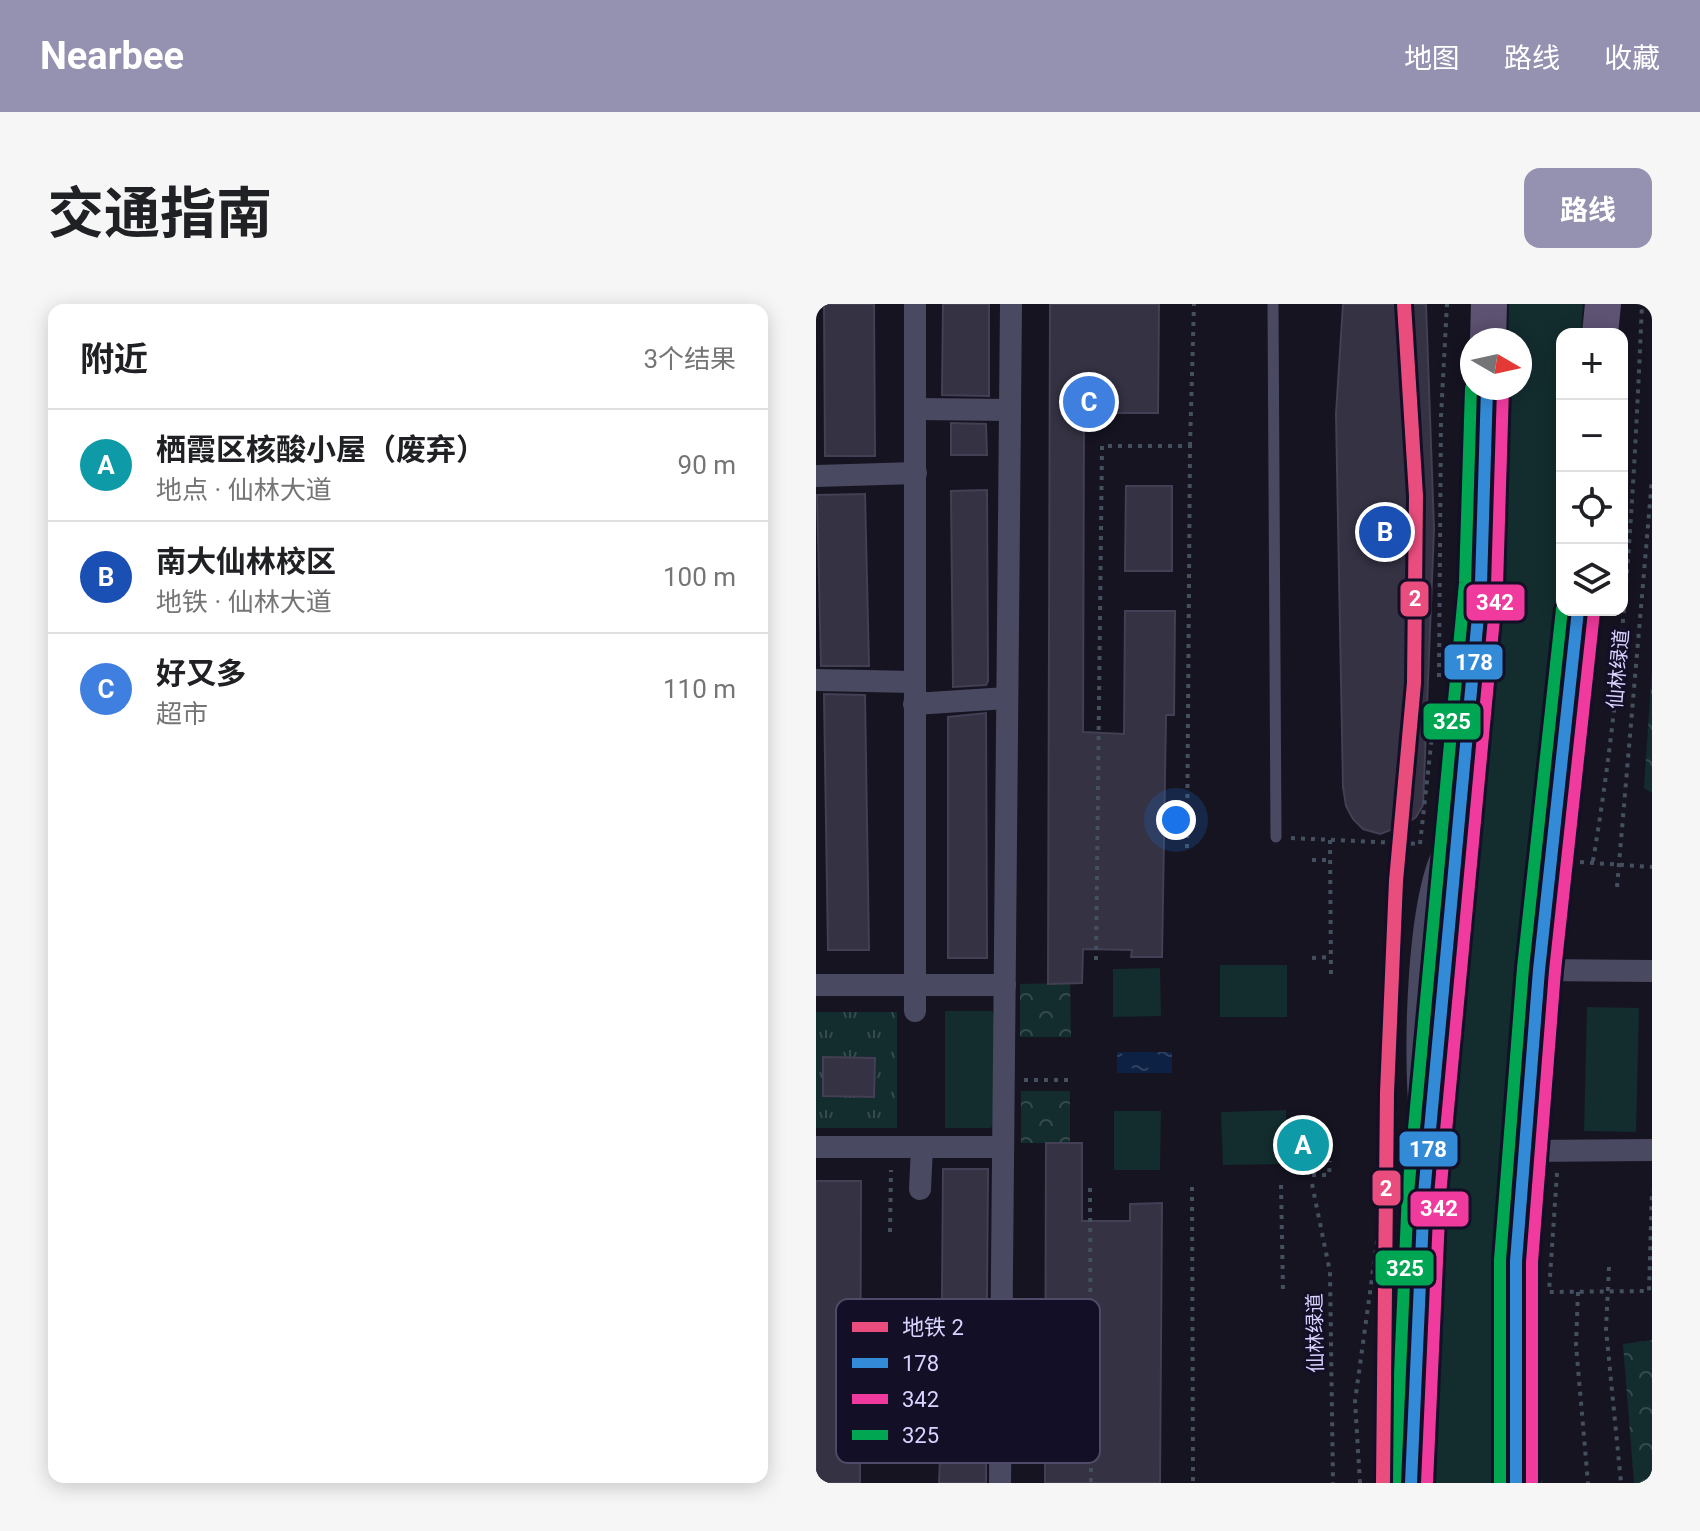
<!DOCTYPE html>
<html lang="zh">
<meta charset="utf-8">
<style>
body{margin:0;font-family:Roboto,"Noto Sans SC",sans-serif;background:#f6f6f6;color:#202124}
.controls{position:absolute;right:24px;top:24px;display:grid;overflow:hidden;border-radius:16px;box-shadow:0 4px 20px #0003}
.controls button{width:72px;height:72px;display:grid;place-items:center;padding:0;border:0;border-bottom:2px solid #e0e0e0;background:#fff;color:#202124;font:40px sans-serif}
.compass{position:absolute;left:644px;top:24px;width:72px;height:72px;border-radius:50%;background:#fff;box-shadow:0 4px 20px #0003;rotate:99deg}
.you{position:absolute;left:360px;top:516px;width:28px;height:28px;margin:-20px;border:6px solid #fff;border-radius:50%;background:#1a73e8;box-shadow:0 0 0 12px #1a73e833}
.badge{display:grid;place-items:center;width:52px;height:52px;border-radius:50%;background:#9591b1;color:#fff;font-size:26px;font-weight:700}
.pin{position:absolute;translate:-50% -50%;border:4px solid #fff;box-shadow:0 2px 8px #0006}
.list{margin:0;padding:0;list-style:none}
h2{display:flex;justify-content:space-between;align-items:center;height:104px;margin:0;padding:0 32px;font-size:34px}
h2 small{font-size:26px;font-weight:400;color:#757577}
.list li{display:grid;grid-template-columns:52px 1fr auto;gap:24px;align-items:center;box-sizing:border-box;height:112px;padding:0 32px;border-top:2px solid #e0e0e0}
.list b{display:block;font-size:30px;white-space:nowrap}
.list p{margin:0;font-size:26px;white-space:nowrap;color:#757577}
.list em{font-size:26px;font-style:normal;color:#757577}
.icon{flex:none;width:44px;height:44px;fill:none;stroke:currentColor;stroke-width:2;stroke-linecap:round;stroke-linejoin:round}
.map{position:relative;flex:none;width:836px;height:1179px;overflow:hidden;border-radius:16px}
header{display:flex;align-items:center;gap:48px;box-sizing:border-box;height:112px;padding:0 40px;background:#9591b1;color:#fff}
header strong{font-size:38px}
nav{display:flex;gap:44px;margin-inline-start:auto;font-size:28px}
.intro{display:flex;align-items:center;justify-content:space-between;box-sizing:border-box;height:192px;padding:0 48px}
h1{margin:0;font-size:56px}
.button{padding:20px 36px;border-radius:16px;background:#9591b1;color:#fff;font-size:28px;font-weight:700}
main{display:flex;gap:48px;padding:0 48px}
aside{flex:1;background:#fff;border-radius:16px;box-shadow:0 4px 20px #0003}
.map>svg:first-child{display:block}
.grass{fill:#132c2d}
.forest{fill:url(#forest-crowns)}
.park{fill:url(#park-tufts)}
.water{fill:url(#water-ripples)}
.building{fill:#343243;stroke:#433f54;stroke-width:2}
.lines{fill:none;stroke-linecap:round;stroke-linejoin:round}
.path{stroke:#44505f;stroke-width:4;stroke-dasharray:4 6;stroke-linecap:butt}
.lane{stroke:#4a4962;stroke-width:11}
.street{stroke:#4a4962;stroke-width:22}
.primary{stroke:#5e5373;stroke-width:36}
.bus-1-casing{stroke:#130f26;stroke-width:18}
.bus-2-casing{stroke:#130f26;stroke-width:18}
.bus-3-casing{stroke:#130f26;stroke-width:18}
.bus-1{stroke:#338bd7;stroke-width:12}
.bus-2{stroke:#f13a9d;stroke-width:12}
.bus-3{stroke:#00a651;stroke-width:12}
.metro-1-casing{stroke:#130f26;stroke-width:20}
.metro-1{stroke:#e94d7e;stroke-width:14}
.labels{text-anchor:middle;stroke-width:6;stroke-linejoin:round;paint-order:stroke}
.street-label{font-size:20px;fill:#d9d4ff;stroke:#130f26}
.key{fill:#130f26;stroke:#4e4a67;stroke-width:2}
.key-label{font-size:22px;fill:#d9d4ff}
.line-badge{stroke:#130f26;stroke-width:3}
.badge-label{font-size:22px;text-anchor:middle;font-weight:bold;fill:#fff}
</style>
<header>
<strong>Nearbee</strong>
<nav><a>地图</a><a>路线</a><a>收藏</a></nav>
</header>
<div class="intro"><h1>交通指南</h1><a class="button">路线</a></div>
<main>
<aside>
<h2>附近<small>3个结果</small></h2>
<ul class="list">
<li><span class="badge" style="background:#0f9aa8">A</span><div><b>栖霞区核酸小屋（废弃）</b><p>地点 · 仙林大道</p></div><em>90 m</em></li>
<li><span class="badge" style="background:#1a4fb4">B</span><div><b>南大仙林校区</b><p>地铁 · 仙林大道</p></div><em>100 m</em></li>
<li><span class="badge" style="background:#3f7fe0">C</span><div><b>好又多</b><p>超市</p></div><em>110 m</em></li>
</ul>
</aside>
<div class="map">
<svg width="836" height="1179" viewBox="0 0 836 1179">
<defs>
<pattern id="forest-crowns" width="20" height="18" patternUnits="userSpaceOnUse" patternTransform="scale(2)"><rect width="20" height="18" fill="#132c2d"/><path d="M2 6a3 3 0 1 1 6 0M12 15a3 3 0 1 1 6 0" fill="none" stroke="#354a4c"/></pattern>
<pattern id="park-tufts" width="24" height="20" patternUnits="userSpaceOnUse" patternTransform="scale(2)"><rect width="24" height="20" fill="#132c2d"/><path d="M3 7l-1-3M5 7V3M7 7l1-3M15 17l-1-3M17 17v-4M19 17l1-3" fill="none" stroke="#354a4c"/></pattern>
<pattern id="water-ripples" width="26" height="14" patternUnits="userSpaceOnUse" patternTransform="scale(2)"><rect width="26" height="14" fill="#0d2144"/><path d="M2 4q2-2 4 0t4 0M15 11q2-2 4 0t4 0" fill="none" stroke="#304060"/></pattern>
</defs>
<rect width="100%" height="100%" fill="#161421"/>
<g class="grass">
<path d="M693 0H767L765 30H746V276L698 667 685 849 677 1179H616L621 903 642 732 683 274 690 84H704V36H692Z"/>
<rect x="404" y="661" width="67" height="52"/>
<path d="M344 664 345 712 297 713V665Z"/>
<path d="M771 703 823 704 820 828 768 827Z"/>
<path d="M129 707H176L182 720 181 810 175 824H129Z"/>
<path d="M470 806 471 860 407 861 405 808Z"/>
<path d="M298 807H345L344 866H298Z"/>
</g>
<g class="forest">
<path d="M836 365V489L828 484Z"/>
<path d="M254 679 255 733H204V680Z"/>
<rect x="205" y="787" width="49" height="52"/>
<path d="M836 1036V1179H818L807 1040Z"/>
</g>
<rect class="park" x="0" y="708" width="81" height="116"/>
<rect class="water" x="301" y="748" width="55" height="21"/>
<g class="building">
<path d="M8 0H58L59 152H9Z"/>
<path d="M127 0H173V92L126 91Z"/>
<path d="M234 0H343L342 109H268L267 428 308 430 309 307H359L358 411H350L346 653H315L316 646 267 645 266 679 232 680Z"/>
<path d="M527 0H610L618 225 607 501 600 513 588 521 564 530 547 525 537 515 530 502 527 483 520 110Z"/>
<path d="M135 119 170 120 171 151H135Z"/>
<path d="M310 182H356V267H309Z"/>
<path d="M171 186 172 377 170 381 137 383 135 187Z"/>
<path d="M49 190 53 362H5L1 191Z"/>
<path d="M8 390 49 391 53 646H12Z"/>
<path d="M170 409 171 654H132V413Z"/>
<path d="M7 753 59 754 58 793 7 792Z"/>
<path d="M230 839H266V917H314V900L346 899 344 1179H229Z"/>
<path d="M127 865H172L170 1113 125 1112Z"/>
<path d="M0 877H45L44 1179H0Z"/>
<path d="M124 1155 170 1156V1179H123Z"/>
</g>
<g class="lines">
<g class="path">
<path d="M374 142 378 0"/>
<path d="M623 373 625 112 631 0"/>
<path d="M475 534 604 540"/>
<path d="M514 536 515 676"/>
<path d="M604 540 618 414"/>
<path d="M496 556H514"/>
<path d="M777 557C808 373 818 186 826 0"/>
<path d="M764 558 836 563"/>
<path d="M801 583 836 175"/>
<path d="M496 654 515 653"/>
<path d="M280 656 286 142H374L371 547"/>
<path d="M208 776H254"/>
<path d="M741 869 733 988 833 987 836 886"/>
<path d="M496 871H513L514 857"/>
<path d="M496 880 514 968 517 1179"/>
<path d="M465 881 467 987"/>
<path d="M376 883 377 1179"/>
<path d="M274 884 275 1179"/>
<path d="M74 928 75 866"/>
<path d="M793 963 790 1025 805 1179"/>
<path d="M762 988 760 1041 772 1179"/>
<path d="M109 1130H162"/>
<path d="M544 1179 539 1097 579 807"/>
</g>
<g class="lane">
<path d="M457 0 460 533"/>
<path d="M599 813C592 753 595 581 629 535"/>
<path d="M716 1152 720 1179"/>
</g>
<g class="street">
<path d="M100 105 194 106"/>
<path d="M0 172 100 169"/>
<path d="M0 376 98 378"/>
<path d="M98 400 191 394"/>
<path d="M723 666 836 667"/>
<path d="M0 681H189"/>
<path d="M99 707V0"/>
<path d="M0 843H187"/>
<path d="M710 847 836 846"/>
<path d="M104 885 106 843"/>
<path d="M184 1179 195 0"/>
</g>
<g class="primary">
<path d="M784 30 787 0"/>
<path d="M672 36 673 0"/>
<path d="M595 1179 608 890 629 637 665 280 671 84"/>
<path d="M700 1179V957L723 666 762 306"/>
</g>
<defs>
<g id="bus-1">
<path d="M595 1179 608 890 665 280 671 84"/>
<path d="M700 1179V957L723 666 762 306"/>
</g>
<g id="bus-2">
<path d="M611 1179 624 891 681 282 687 84"/>
<path d="M716 1179V958L739 667 778 308"/>
</g>
<g id="bus-3">
<path d="M579 1178 592 889 649 279 655 84"/>
<path d="M684 1179V956L707 664 746 305"/>
</g>
</defs>
<use href="#bus-1" class="bus-1-casing"/>
<use href="#bus-2" class="bus-2-casing"/>
<use href="#bus-3" class="bus-3-casing"/>
<use href="#bus-1" class="bus-1"/>
<use href="#bus-2" class="bus-2"/>
<use href="#bus-3" class="bus-3"/>
<defs>
<path id="metro-1" d="M567 1179 571 789 580 577 598 379 600 192 588 0"/>
</defs>
<use href="#metro-1" class="metro-1-casing"/>
<use href="#metro-1" class="metro-1"/>
</g>
<g class="labels">
<g class="street-label">
<text transform="translate(802 365) rotate(-85)" y="7">仙林绿道</text>
<text transform="translate(499 1029) rotate(-91)" y="7">仙林绿道</text>
</g>
</g>
<rect x="20" y="995" width="264" height="164" rx="12" class="key"/>
<rect x="36" y="1018" width="36" height="10" fill="#e94d7e"/>
<rect x="36" y="1054" width="36" height="10" fill="#338bd7"/>
<rect x="36" y="1090" width="36" height="10" fill="#f13a9d"/>
<rect x="36" y="1126" width="36" height="10" fill="#00a651"/>
<g class="key-label">
<text x="86" y="1031">地铁 2</text>
<text x="86" y="1067">178</text>
<text x="86" y="1103">342</text>
<text x="86" y="1139">325</text>
</g>
<g class="line-badge">
<rect x="583" y="276" width="31" height="38" rx="8" fill="#e94d7e"/>
<rect x="649" y="279" width="61" height="39" rx="8" fill="#f13a9d"/>
<rect x="627" y="339" width="61" height="38" rx="8" fill="#338bd7"/>
<rect x="606" y="398" width="60" height="39" rx="8" fill="#00a651"/>
<rect x="582" y="826" width="61" height="38" rx="8" fill="#338bd7"/>
<rect x="555" y="865" width="31" height="38" rx="8" fill="#e94d7e"/>
<rect x="593" y="886" width="61" height="38" rx="8" fill="#f13a9d"/>
<rect x="558" y="945" width="61" height="38" rx="8" fill="#00a651"/>
</g>
<g class="badge-label">
<text x="599" y="302">2</text>
<text x="679" y="306">342</text>
<text x="658" y="366">178</text>
<text x="636" y="425">325</text>
<text x="612" y="853">178</text>
<text x="570" y="892">2</text>
<text x="623" y="912">342</text>
<text x="589" y="972">325</text>
</g>
</svg>
<div class="controls">
<button>+</button>
<button>−</button>
<button><svg class="icon" aria-label="locate" viewBox="0 0 24 24"><circle cx="12" cy="12" r="6"/><path d="M12 2v4M12 18v4M2 12h4M18 12h4"/></svg></button>
<button><svg class="icon" aria-label="layers" viewBox="0 0 24 24"><path d="M12 4l9 5-9 5-9-5zM3 14l9 5 9-5"/></svg></button>
</div>
<svg class="compass" viewBox="-18 -18 36 36"><path d="M0-13l5 13h-10z" fill="#e53935"/><path d="M0 13l5-13h-10z" fill="#757577"/></svg>
<div class="you"></div>
<div class="pin badge" style="left:487px;top:841px;background:#0f9aa8">A</div>
<div class="pin badge" style="left:569px;top:228px;background:#1a4fb4">B</div>
<div class="pin badge" style="left:273px;top:98px;background:#3f7fe0">C</div>
</div>
</main>
